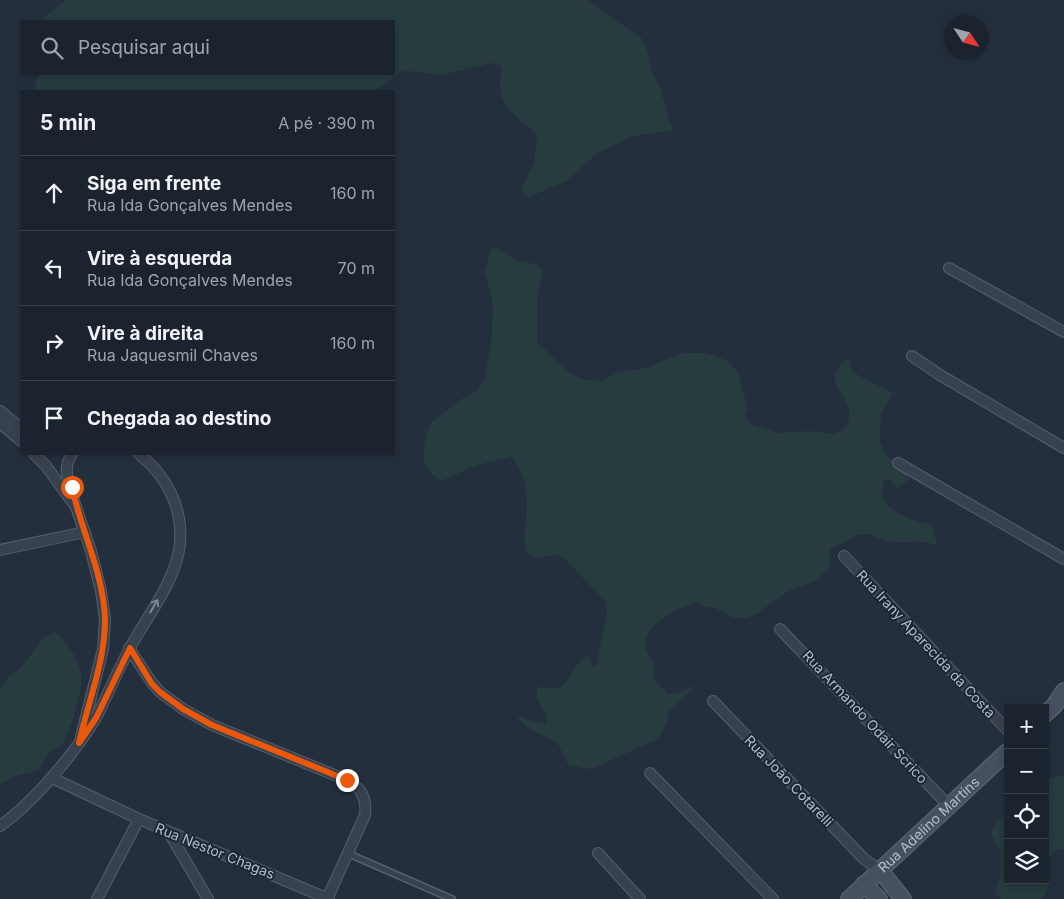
<!DOCTYPE html>
<html lang="pt">
<meta charset="utf-8">
<style>
body{margin:0;font-family:Inter,sans-serif;background:#242b36;color:#f1f3f6}
.controls{position:absolute;right:15px;bottom:15px;display:grid;overflow:hidden;border-radius:0px;box-shadow:0 2px 8px #0003}
.controls button{width:45px;height:45px;display:grid;place-items:center;padding:0;border:0;border-bottom:1px solid #39404a;background:#1b232e;color:#f1f3f6;font:25px sans-serif}
.compass{position:absolute;left:944px;top:15px;width:45px;height:45px;border-radius:50%;background:#1b232e;box-shadow:0 2px 8px #0003;rotate:126deg}
.stop{position:absolute;width:15px;height:15px;margin:-11px;border:4px solid #ea580c;border-radius:50%;background:#fff}
.stop.end{background:#ea580c;border-color:#fff;box-shadow:0 1px 5px #0008}
.list{margin:0;padding:0;list-style:none}
h2{display:flex;justify-content:space-between;align-items:center;height:65px;margin:0;padding:0 20px;font-size:21px}
h2 small{font-size:16px;font-weight:400;color:#a0a4aa}
.list li{display:grid;grid-template-columns:32px 1fr auto;gap:15px;align-items:center;box-sizing:border-box;height:75px;padding:0 20px;border-top:1px solid #39404a}
.list b{display:block;font-size:19px;white-space:nowrap}
.list p{margin:0;font-size:16px;white-space:nowrap;color:#a0a4aa}
.list em{font-size:16px;font-style:normal;color:#a0a4aa}
.icon{flex:none;width:28px;height:28px;fill:none;stroke:currentColor;stroke-width:2;stroke-linecap:round;stroke-linejoin:round}
.map{position:relative;flex:none;width:1064px;height:899px;overflow:hidden}
.search{position:absolute;background:#1b232e;box-shadow:0 2px 8px #0003;left:20px;top:20px;width:375px;height:55px;display:flex;align-items:center;gap:12px;box-sizing:border-box;padding:0 18px;border-radius:0px;color:#a0a4aa;font-size:19px}
.panel{position:absolute;background:#1b232e;box-shadow:0 2px 8px #0003;left:20px;top:90px;width:375px;height:365px;border-radius:0px}
.map>svg:first-child{display:block}
.green{fill:#263c3f}
.lines{fill:none;stroke-linecap:round;stroke-linejoin:round}
.lane-casing{stroke:#565f6c;stroke-width:8}
.street-casing{stroke:#565f6c;stroke-width:12}
.secondary-casing{stroke:#565f6c;stroke-width:18}
.lane{stroke:#38414e;stroke-width:5}
.street{stroke:#38414e;stroke-width:10}
.secondary{stroke:#465061;stroke-width:15}
.oneway{stroke:#7c8592}
.route{stroke:#ea580c;stroke-width:6}
.labels{text-anchor:middle;stroke-width:4;stroke-linejoin:round;paint-order:stroke}
.street-label{font-size:14px;fill:#b4bcc9;stroke:#1d2633}
</style>
<div class="map">
<svg width="1064" height="899" viewBox="0 0 1064 899">
<rect width="100%" height="100%" fill="#242f3e"/>
<g class="green">
<path d="M66 0H588L642 39 647 50 652 73 660 86 669 120 674 130 634 136 598 153 565 182 528 197 524 194 522 187 534 163 537 138 534 132 513 114 503 101 500 88 501 66 492 63 442 75 407 71 400 72 374 91H34L38 74H394V21H42V17L47 15Z"/>
<path d="M492 246 516 260 535 264 543 269 537 300V342L566 370 582 379 600 381 617 373 649 367 681 353H707L728 361 738 372 748 409 745 417 752 425 779 433 809 431 834 434 844 430C846 427 849 423 849 419 855 395 818 385 845 360H849L852 370 856 374 893 393 881 415 880 442 885 454 905 471 909 479 897 488 890 479H885C873 510 909 520 932 525L938 546C919 538 910 544 892 542 880 541 871 531 858 535 848 539 840 546 830 549L829 567 817 580 787 592 755 615 745 618 732 617 715 608 704 607 697 601C680 609 642 623 646 648 647 654 653 660 654 666 655 669 653 674 653 678L668 694 678 693 696 685 670 711 666 725 657 739 594 768 586 769 568 764 558 744 528 728 516 716 547 725V716L537 700V688C545 685 553 691 561 686 573 678 574 664 586 656L589 657 593 666H596L607 612 605 601 564 558 557 555 535 558 526 551C523 540 525 531 526 520 528 492 527 479 512 456L472 467 442 481 431 474 423 460 426 435 431 423 460 400 477 391 484 380 491 346 493 308 491 293 484 272Z"/>
<path d="M54 632C67 640 78 659 81 674 84 686 71 730 64 741 60 749 54 748 49 753 45 757 42 765 39 770L12 777 0 784V688L10 676 21 668 43 638Z"/>
<path d="M1064 775V849L1055 850 1045 863V780Z"/>
<path d="M1008 814V880H1045V870L1050 882 1042 899H1001L995 892 1000 876 1001 853 991 834 998 819Z"/>
</g>
<g class="lines">
<defs>
<path id="lane" d="M349 854 452 899"/>
<g id="street">
<path d="M949 268 1064 332"/>
<path d="M912 356 940 375 1064 448"/>
<path d="M0 411 21 428"/>
<path d="M0 423 21 441"/>
<path d="M34 454 46 466 76 507 91 551 101 591 105 619 103 649 81 737"/>
<path d="M72 454C60 471 72 486 75 505"/>
<path d="M898 463 1064 559"/>
<path d="M0 550 85 532"/>
<path d="M844 556 1008 731"/>
<path d="M780 629 949 806"/>
<path d="M129 648 152 683 160 692 183 709 212 725 347 780C361 787 367 799 365 815L328 897"/>
<path d="M713 701 865 860 880 870"/>
<path d="M650 773 773 899"/>
<path d="M52 778 139 819 329 899"/>
<path d="M0 826C28 806 50 781 71 754 80 742 90 729 97 716 108 694 118 670 130 648 147 616 177 580 180 543 183 507 166 475 139 454"/>
<path d="M168 831 208 899"/>
<path d="M598 853 640 899"/>
<path d="M97 899 139 819"/>
</g>
<g id="secondary">
<path d="M1045 714 1054 706 1064 691"/>
<path d="M880 870 903 899"/>
<path d="M864 884 879 899"/>
<path id="s1" d="M849 899 1008 751"/>
</g>
</defs>
<use href="#lane" class="lane-casing"/>
<use href="#street" class="street-casing"/>
<use href="#secondary" class="secondary-casing"/>
<use href="#lane" class="lane"/>
<use href="#street" class="street"/>
<use href="#secondary" class="secondary"/>
</g>
<defs><path id="oneway-shaft" d="M-6 0H5M1.5-3L5.5 0L1.5 3" fill="none" stroke-width="1.6" stroke-linecap="round" stroke-linejoin="round" transform="scale(1.25)"/></defs>
<use class="oneway" href="#oneway-shaft" transform="translate(154 606) rotate(-60)"/>
<g class="lines">
<path class="route" d="M72 487C81 531 104 574 105 620 105 662 88 702 79 743L96 718 130 648 152 684 160 692 183 709 212 725 347 780"/>
</g>
<g class="labels">
<g class="street-label">
<text transform="translate(926 644) rotate(47)" y="5">Rua Irany Aparecida da Costa</text>
<text transform="translate(865 717) rotate(47)" y="5">Rua Armando Odair Scrico</text>
<text transform="translate(789 781) rotate(46)" y="5">Rua João Cotarelli</text>
<text dy="5" stroke="none"><textPath href="#s1" startOffset="109">Rua Adelino Martins</textPath></text>
<text transform="translate(215 851) rotate(22)" y="5">Rua Nestor Chagas</text>
</g>
</g>
</svg>
<div class="controls">
<button>+</button>
<button>−</button>
<button><svg class="icon" aria-label="locate" viewBox="0 0 24 24"><circle cx="12" cy="12" r="6"/><path d="M12 2v4M12 18v4M2 12h4M18 12h4"/></svg></button>
<button><svg class="icon" aria-label="layers" viewBox="0 0 24 24"><path d="M12 4l9 5-9 5-9-5zM3 14l9 5 9-5"/></svg></button>
</div>
<svg class="compass" viewBox="-18 -18 36 36"><path d="M0-13l5 13h-10z" fill="#e53935"/><path d="M0 13l5-13h-10z" fill="#a0a4aa"/></svg>
<div class="stop" style="left:72px;top:487px"></div>
<div class="stop end" style="left:347px;top:780px"></div>
<div class="search"><svg class="icon" aria-label="search" viewBox="0 0 24 24"><circle cx="10" cy="10" r="6"/><path d="M15 15l6 6"/></svg>Pesquisar aqui</div>
<section class="panel">
<h2>5 min<small>A pé · 390 m</small></h2>
<ul class="list">
<li><svg class="icon" aria-label="ahead" viewBox="0 0 24 24"><path d="M12 20V5M6 11l6-6 6 6"/></svg><div><b>Siga em frente</b><p>Rua Ida Gonçalves Mendes</p></div><em>160 m</em></li>
<li><svg class="icon" aria-label="left" viewBox="0 0 24 24"><path d="M17 20v-9H6M10 6l-5 5 5 5"/></svg><div><b>Vire à esquerda</b><p>Rua Ida Gonçalves Mendes</p></div><em>70 m</em></li>
<li><svg class="icon" aria-label="right" viewBox="0 0 24 24"><path d="M7 20v-9h11M14 6l5 5-5 5"/></svg><div><b>Vire à direita</b><p>Rua Jaquesmil Chaves</p></div><em>160 m</em></li>
<li><svg class="icon" aria-label="arrive" viewBox="0 0 24 24"><path d="M6 21V4h12l-3 4 3 4H6"/></svg><div><b>Chegada ao destino</b></div></li>
</ul>
</section>
</div>
